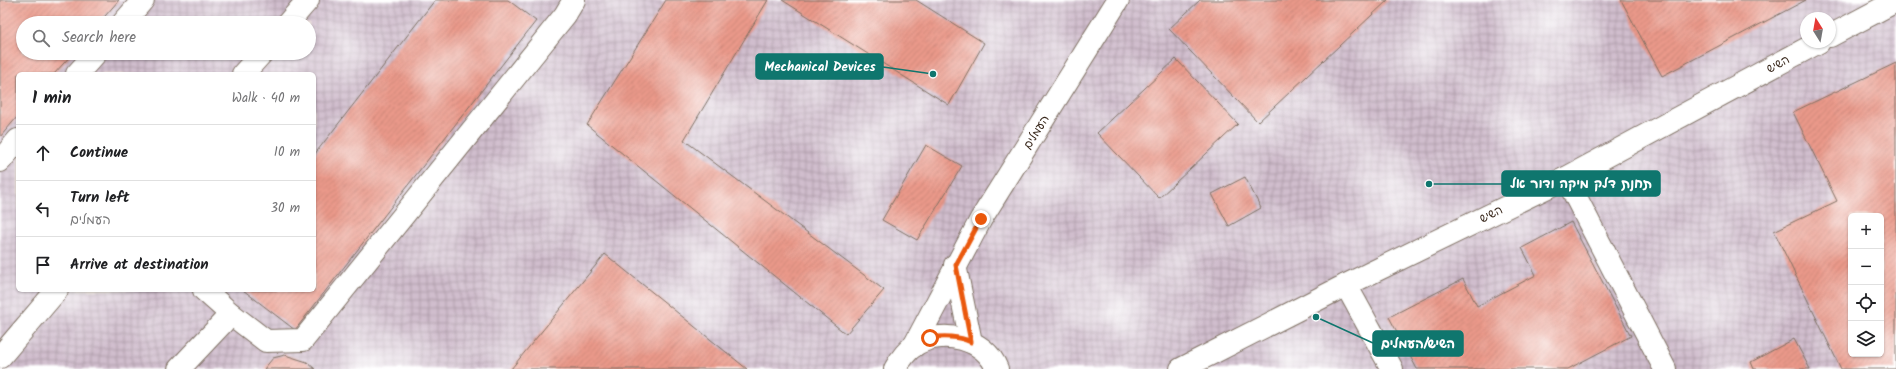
<!DOCTYPE html>
<meta charset="utf-8">
<style>
body{margin:0;font-family:Kalam,"Playpen Sans Hebrew",sans-serif;background:#f6f6f6;color:#202124}
.controls{position:absolute;right:12px;bottom:12px;display:grid;overflow:hidden;border-radius:6px;box-shadow:0 1px 3px #0004}
.controls button{width:36px;height:36px;display:grid;place-items:center;padding:0;border:0;border-bottom:1px solid #e0e0e0;background:#fff;color:#202124;font:20px sans-serif}
.compass{position:absolute;left:1800px;top:12px;width:36px;height:36px;border-radius:50%;background:#fff;box-shadow:0 1px 3px #0004;rotate:349deg}
.stop{position:absolute;width:12px;height:12px;margin:-9px;border:3px solid #ea580c;border-radius:50%;background:#fff}
.stop.end{background:#ea580c;border-color:#fff;box-shadow:0 1px 4px #0008}
.list{margin:0;padding:0;list-style:none}
h2{display:flex;justify-content:space-between;align-items:center;height:52px;margin:0;padding:0 16px;font-size:17px}
h2 small{font-size:13px;font-weight:400;color:#757577}
.list li{display:grid;grid-template-columns:26px 1fr auto;gap:12px;align-items:center;box-sizing:border-box;height:56px;padding:0 16px;border-top:1px solid #e0e0e0}
.list b{display:block;font-size:15px;white-space:nowrap}
.list p{margin:0;font-size:13px;white-space:nowrap;color:#757577}
.list em{font-size:13px;font-style:normal;color:#757577}
.icon{flex:none;width:22px;height:22px;fill:none;stroke:currentColor;stroke-width:2;stroke-linecap:round;stroke-linejoin:round}
.map{position:relative;flex:none;width:1896px;height:369px;overflow:hidden}
.search{position:absolute;background:#fff;box-shadow:0 1px 3px #0004;left:16px;top:16px;width:300px;height:44px;display:flex;align-items:center;gap:10px;box-sizing:border-box;padding:0 14px;border-radius:22px;color:#757577;font-size:15px}
.panel{position:absolute;background:#fff;box-shadow:0 1px 3px #0004;left:16px;top:72px;width:300px;height:220px;border-radius:6px}
.map>svg:first-child{display:block}
.industrial{fill:url(#industrial-grid);fill-rule:evenodd}
.building{fill:url(#building-hatch);fill-rule:evenodd}
.lines{fill:none;stroke-linecap:round;stroke-linejoin:round}
.minor-casing{stroke:#7e6f62;stroke-width:24}
.minor{stroke:#fff;stroke-width:22}
.route{stroke:#ea580c;stroke-width:5}
.labels{text-anchor:middle;stroke-width:3;stroke-linejoin:round;paint-order:stroke}
.street-label{font-size:12px;fill:#3b2a1e;stroke:#fff}
.leader{fill:none;stroke:#0f766e;stroke-width:1.5}
.callout-dot{fill:#0f766e;stroke:#fff;stroke-width:1.5}
.callout{fill:#0f766e;stroke:#0f766e;stroke-width:1.5}
.callout-label{font-size:13px;text-anchor:middle;font-weight:bold;fill:#fff}
</style>
<div class="map">
<svg width="1896" height="369" viewBox="0 0 1896 369">
<defs>
<pattern id="industrial-grid" width="8" height="8" patternUnits="userSpaceOnUse"><rect width="8" height="8" fill="#d0bdcd"/><path d="M0 4h8M4 0v8" fill="none" stroke="#aa9aa6"/></pattern>
<pattern id="building-hatch" width="6" height="6" patternUnits="userSpaceOnUse"><rect width="6" height="6" fill="#ea998a"/><path d="M-1 1l2-2M0 6l6-6M5 7l2-2" fill="none" stroke="#bf7d70"/></pattern>
</defs>
<rect width="100%" height="100%" fill="#fff"/>
<filter id="ink" filterUnits="userSpaceOnUse"><feTurbulence type="fractalNoise" baseFrequency=".025" numOctaves="2"/><feDisplacementMap in="SourceGraphic" scale="8" xChannelSelector="R" yChannelSelector="G"/><feConvolveMatrix kernelMatrix="1 2 1 2 8 2 1 2 1" color-interpolation-filters="sRGB"/></filter>
<filter id="wash" filterUnits="userSpaceOnUse"><feTurbulence type="fractalNoise" baseFrequency=".012" numOctaves="4" result="noise"/><feDisplacementMap in="SourceGraphic" scale="16" xChannelSelector="R" yChannelSelector="G"/><feGaussianBlur stdDeviation="0.9" result="paint"/><feColorMatrix in="noise" values="0 0 0 0 0 0 0 0 0 0 0 0 0 0 0 0 0 1.4 0 .05"/><feComposite in="paint" operator="in"/></filter>
<g filter="url(#wash)">
<rect width="100%" height="100%" fill="#faeee1"/>
<path class="industrial" d="M0 0H1896V369H0ZM1806 18H1830V42H1806ZM23 23H309V53H23ZM18 74H314V290H18ZM1851 216H1881V354H1851Z"/>
<g id="blocks">
<g class="building">
<path d="M0 0H119L99 23H23V53H73L54 74H18V116L0 137Z"/>
<path d="M435 0H508L536 21 295 330 243 290H314V155Z"/>
<path d="M666 0H768L684 140 884 290 846 334 587 125Z"/>
<path d="M782 0H916L984 43 949 105Z"/>
<path d="M1200 0H1388L1258 122 1169 29Z"/>
<path d="M1621 0H1806L1662 76Z"/>
<path d="M1176 59 1238 124 1159 198 1097 133Z"/>
<path d="M1896 63V369H1841L1774 231 1837 201 1793 112ZM1851 216H1881V354H1851Z"/>
<path d="M926 145 962 166 917 240 882 220Z"/>
<path d="M1245 177 1261 208 1229 226 1212 194Z"/>
<path d="M1571 222 1631 336 1568 369H1417L1389 317 1463 279 1477 306 1536 275 1522 248Z"/>
<path d="M605 254 747 369H511Z"/>
<path d="M1794 339 1810 369H1754L1751 362Z"/>
<path d="M285 355 307 362 315 369H264L273 358Z"/>
</g>
</g>
</g>
<g filter="url(#ink)">
<use href="#blocks" fill-opacity="0" stroke="#7e6f62" stroke-width="1"/>
<g class="lines">
<defs>
<g id="minor">
<path d="M123 23 143 0"/>
<path d="M288 23 308 0"/>
<path d="M1830 36 1896 1"/>
<path d="M77 74 96 53"/>
<path d="M243 74 262 53"/>
<path d="M0 161 18 140"/>
<path d="M1566 178 1665 369"/>
<path d="M955 265 971 342"/>
<path d="M1346 285 1392 369"/>
<path d="M231 314 266 341 303 340 565 15 574 0"/>
<path d="M914 346 981 219 1118 0"/>
<path d="M0 357 57 290"/>
<path d="M179 369 231 314 204 290"/>
<path d="M895 369C900 360 906 351 915 345 942 328 985 338 997 369"/>
<path d="M1181 369 1346 285 1566 178 1819 42"/>
</g>
</defs>
<use href="#minor" class="minor-casing"/>
<use href="#minor" class="minor"/>
</g>
</g>
<g class="lines" filter="url(#ink)">
<path class="route" d="M930 338C942 336 959 336 971 342L956 265 981 219"/>
</g>
<g class="labels">
<g class="street-label">
<text transform="translate(1778 64) rotate(-28)" y="4">השיש</text>
<text transform="translate(1036 132) rotate(-58)" y="4">העמלים</text>
<text transform="translate(1491 214) rotate(-26)" y="4">השיש</text>
</g>
</g>
<path class="leader" d="M933 74L883 67M1429 184L1502 184M1316 317L1373 343"/>
<g class="callout-dot">
<circle cx="933" cy="74" r="4"/>
<circle cx="1429" cy="184" r="4"/>
<circle cx="1316" cy="317" r="4"/>
</g>
<g class="callout">
<rect x="756" y="54" width="127" height="25" rx="4"/>
<rect x="1502" y="171" width="158" height="25" rx="4"/>
<rect x="1373" y="331" width="90" height="25" rx="4"/>
</g>
<g class="callout-label">
<text x="820" y="71">Mechanical Devices</text>
<text x="1581" y="188">תחנת דלק מיקה ודור אל</text>
<text x="1418" y="348">השיש/העמלים</text>
</g>
</svg>
<div class="controls">
<button>+</button>
<button>−</button>
<button><svg class="icon" aria-label="locate" viewBox="0 0 24 24"><circle cx="12" cy="12" r="6"/><path d="M12 2v4M12 18v4M2 12h4M18 12h4"/></svg></button>
<button><svg class="icon" aria-label="layers" viewBox="0 0 24 24"><path d="M12 4l9 5-9 5-9-5zM3 14l9 5 9-5"/></svg></button>
</div>
<svg class="compass" viewBox="-18 -18 36 36"><path d="M0-13l5 13h-10z" fill="#e53935"/><path d="M0 13l5-13h-10z" fill="#757577"/></svg>
<div class="stop" style="left:930px;top:338px"></div>
<div class="stop end" style="left:981px;top:219px"></div>
<div class="search"><svg class="icon" aria-label="search" viewBox="0 0 24 24"><circle cx="10" cy="10" r="6"/><path d="M15 15l6 6"/></svg>Search here</div>
<section class="panel">
<h2>1 min<small>Walk · 40 m</small></h2>
<ul class="list">
<li><svg class="icon" aria-label="ahead" viewBox="0 0 24 24"><path d="M12 20V5M6 11l6-6 6 6"/></svg><div><b>Continue</b></div><em>10 m</em></li>
<li><svg class="icon" aria-label="left" viewBox="0 0 24 24"><path d="M17 20v-9H6M10 6l-5 5 5 5"/></svg><div><b>Turn left</b><p>העמלים</p></div><em>30 m</em></li>
<li><svg class="icon" aria-label="arrive" viewBox="0 0 24 24"><path d="M6 21V4h12l-3 4 3 4H6"/></svg><div><b>Arrive at destination</b></div></li>
</ul>
</section>
</div>
